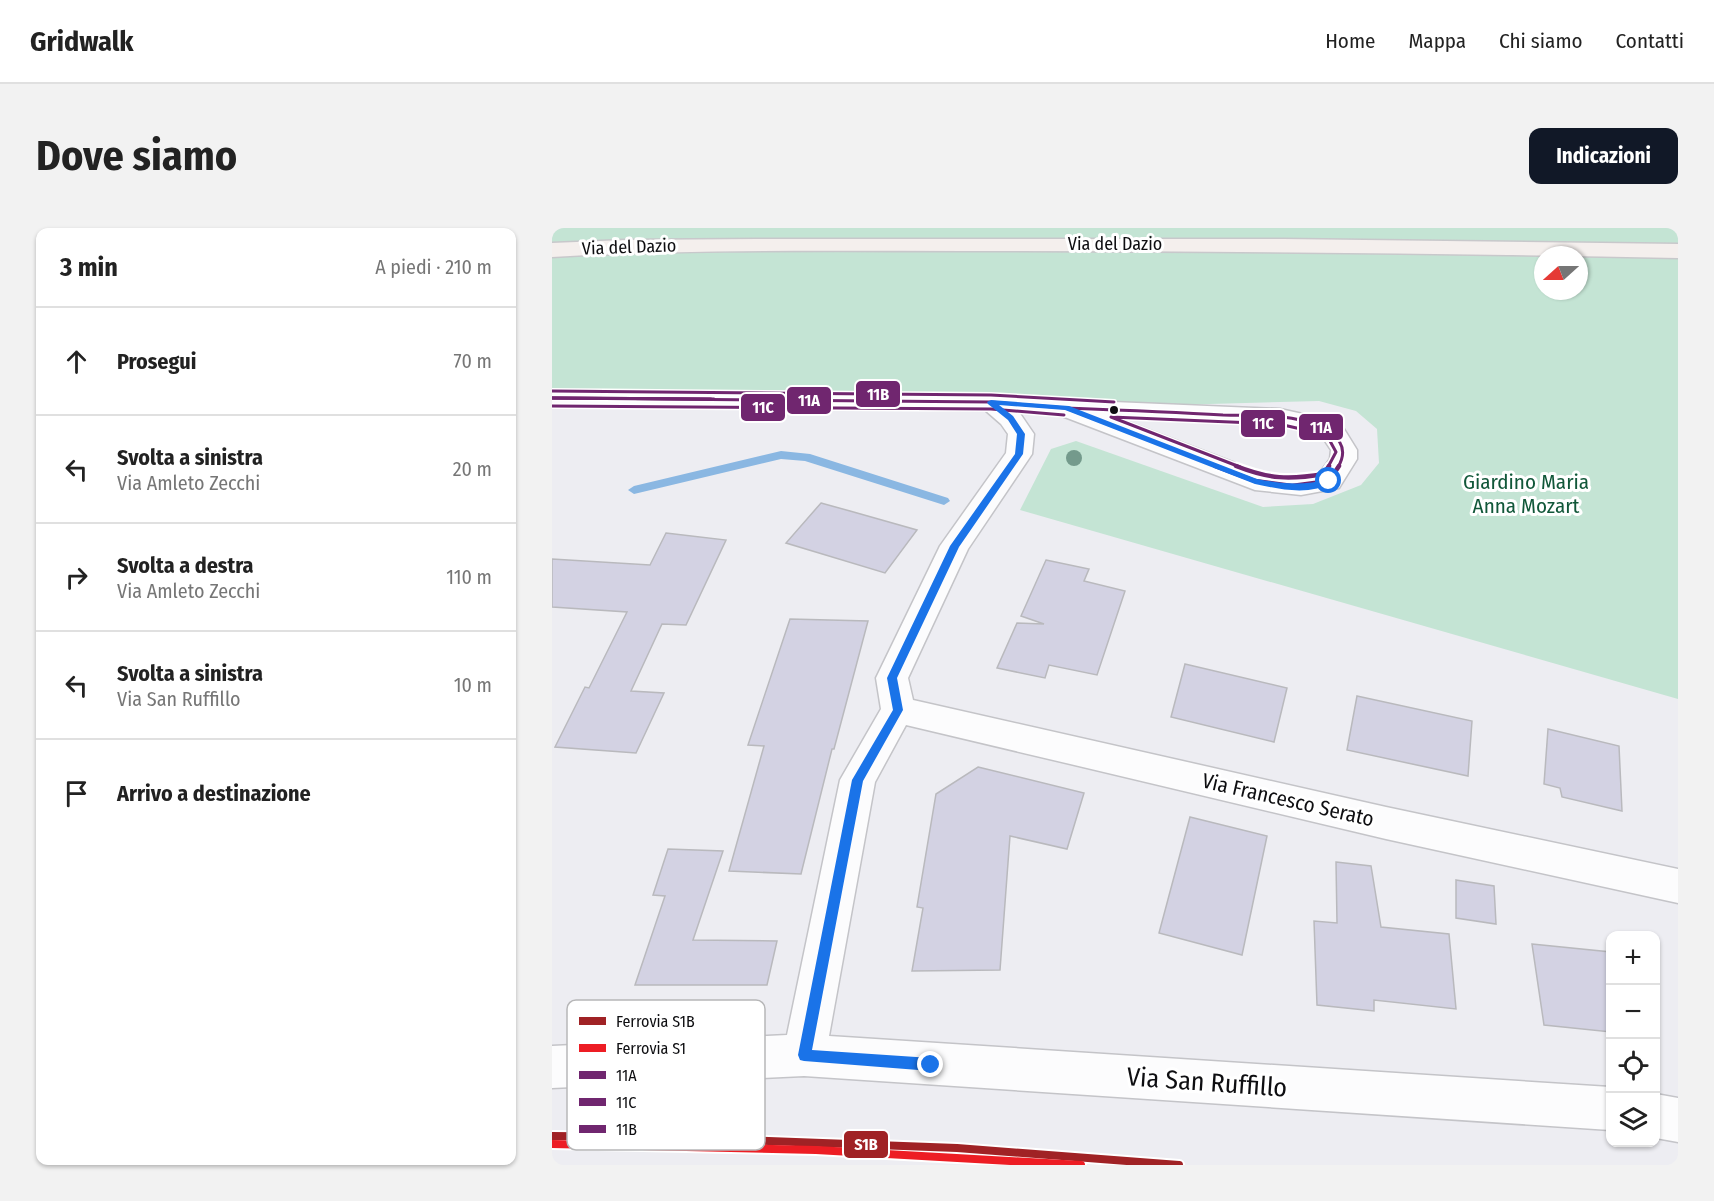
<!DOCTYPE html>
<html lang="it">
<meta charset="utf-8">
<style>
body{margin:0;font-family:"Fira Sans Condensed",sans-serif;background:#f2f2f2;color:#222}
.controls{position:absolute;right:18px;bottom:18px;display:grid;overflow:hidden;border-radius:12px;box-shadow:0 2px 4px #0004}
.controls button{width:54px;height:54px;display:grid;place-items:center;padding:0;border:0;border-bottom:2px solid #e0e0e0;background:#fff;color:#222;font:30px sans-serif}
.compass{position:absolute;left:982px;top:18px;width:54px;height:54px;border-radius:50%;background:#fff;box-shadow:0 2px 4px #0004;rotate:249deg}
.stop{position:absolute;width:18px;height:18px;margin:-14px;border:4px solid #1a73e8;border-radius:50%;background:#fff}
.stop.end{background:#1a73e8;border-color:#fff;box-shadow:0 2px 6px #0008}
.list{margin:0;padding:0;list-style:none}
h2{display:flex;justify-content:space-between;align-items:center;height:78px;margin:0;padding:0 24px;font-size:26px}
h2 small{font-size:20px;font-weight:400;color:#767676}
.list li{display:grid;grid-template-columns:39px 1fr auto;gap:18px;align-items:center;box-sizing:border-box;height:108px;padding:0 24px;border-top:2px solid #e0e0e0}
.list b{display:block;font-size:22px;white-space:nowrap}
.list p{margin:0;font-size:20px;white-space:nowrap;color:#767676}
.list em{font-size:20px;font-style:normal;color:#767676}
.icon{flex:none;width:33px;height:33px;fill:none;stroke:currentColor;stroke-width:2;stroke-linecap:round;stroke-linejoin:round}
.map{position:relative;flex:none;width:1126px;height:937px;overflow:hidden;border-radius:12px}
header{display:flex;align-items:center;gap:36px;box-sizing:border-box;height:84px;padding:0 30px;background:#fff;border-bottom:2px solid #e0e0e0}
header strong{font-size:28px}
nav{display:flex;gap:33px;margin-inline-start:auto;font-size:21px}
.intro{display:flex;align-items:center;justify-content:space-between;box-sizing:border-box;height:144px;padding:0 36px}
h1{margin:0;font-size:42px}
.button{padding:15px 27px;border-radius:12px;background:#111827;color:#fff;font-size:21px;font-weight:700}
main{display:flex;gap:36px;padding:0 36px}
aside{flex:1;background:#fff;border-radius:12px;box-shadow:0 2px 4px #0004}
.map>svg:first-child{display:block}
.green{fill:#c4e4d4;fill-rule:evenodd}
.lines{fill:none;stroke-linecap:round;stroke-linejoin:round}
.stream{fill:#8ab7e2;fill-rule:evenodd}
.building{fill:#d3d2e3;stroke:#b9b9bd;stroke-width:1.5}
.minor-casing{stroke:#c4c4c8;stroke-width:3}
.major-casing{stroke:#c8c8cb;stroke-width:3}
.minor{fill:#fcfcfd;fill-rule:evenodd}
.major{fill:#f4efed;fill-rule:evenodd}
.bus-1-far1-casing{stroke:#fff;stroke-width:6}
.bus-1-casing{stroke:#fff;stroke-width:9}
.bus-2-far1-casing{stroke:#fff;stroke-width:6}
.bus-2-casing{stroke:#fff;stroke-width:9}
.bus-3-casing{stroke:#fff;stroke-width:6}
.bus-1-far1{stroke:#70266f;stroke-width:3}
.bus-1{stroke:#70266f;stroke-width:4.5}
.bus-2-far1{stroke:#70266f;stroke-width:3}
.bus-2{stroke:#70266f;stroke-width:4.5}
.bus-3{stroke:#70266f;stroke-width:3}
.rail-1-casing{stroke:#fff;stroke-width:12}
.rail-2-casing{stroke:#fff;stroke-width:12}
.rail-1{stroke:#a02225;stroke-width:8}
.rail-2{stroke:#ed1d24;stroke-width:8}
.tree{fill:#749a8c}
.route{fill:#1a73e8}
.bus-dot{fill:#0e0e11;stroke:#fff;stroke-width:2}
.labels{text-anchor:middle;stroke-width:6;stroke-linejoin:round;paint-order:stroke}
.far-street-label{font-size:18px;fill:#0e0e11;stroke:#fff}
.park-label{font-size:21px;fill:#115739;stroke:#fff}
.street-label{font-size:21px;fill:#0e0e11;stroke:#fff}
.near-street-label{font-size:26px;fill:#0e0e11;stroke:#fff}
.key{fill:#fff;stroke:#b7b7b8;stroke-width:1.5}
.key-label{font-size:16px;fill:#0e0e11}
.line-badge{stroke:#fff;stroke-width:2}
.badge-label{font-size:16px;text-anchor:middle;font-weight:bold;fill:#fff}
</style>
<header>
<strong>Gridwalk</strong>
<nav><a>Home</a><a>Mappa</a><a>Chi siamo</a><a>Contatti</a></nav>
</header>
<div class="intro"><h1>Dove siamo</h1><a class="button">Indicazioni</a></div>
<main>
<aside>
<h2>3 min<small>A piedi · 210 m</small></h2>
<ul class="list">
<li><svg class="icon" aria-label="ahead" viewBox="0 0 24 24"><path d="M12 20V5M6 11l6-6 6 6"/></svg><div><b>Prosegui</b></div><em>70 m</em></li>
<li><svg class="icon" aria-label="left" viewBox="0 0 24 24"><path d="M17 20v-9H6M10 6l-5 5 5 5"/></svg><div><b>Svolta a sinistra</b><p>Via Amleto Zecchi</p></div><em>20 m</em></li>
<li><svg class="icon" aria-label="right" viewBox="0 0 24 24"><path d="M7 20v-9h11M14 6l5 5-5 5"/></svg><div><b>Svolta a destra</b><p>Via Amleto Zecchi</p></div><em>110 m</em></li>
<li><svg class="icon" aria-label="left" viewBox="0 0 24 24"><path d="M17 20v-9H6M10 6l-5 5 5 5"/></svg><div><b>Svolta a sinistra</b><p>Via San Ruffillo</p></div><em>10 m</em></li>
<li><svg class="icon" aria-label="arrive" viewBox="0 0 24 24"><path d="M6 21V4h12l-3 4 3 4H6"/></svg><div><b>Arrivo a destinazione</b></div></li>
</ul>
</aside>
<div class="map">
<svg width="1126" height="937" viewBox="0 0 1126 937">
<rect width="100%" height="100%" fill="#ededf2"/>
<path class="green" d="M0 0H1126V471L468 282 499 221 524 213 711 279 761 276 809 257 827 235 825 201 804 183 767 173 514 180 234 182 0 178ZM991 27H1027V63H991Z"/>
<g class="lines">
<path class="stream" d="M229 223 258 226 396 270 398 273 392 277 253 233 229 231 82 266 76 262 82 258Z"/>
</g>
<g class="building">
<path d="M269 275 298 283 365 302 333 345 234 315Z"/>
<path d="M114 305 174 312 134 397 110 396 79 463 112 465 84 525 3 519 33 459 37 460 75 384 0 379V331L98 337Z"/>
<path d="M494 332 537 341 532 353 573 363 545 447 497 437 493 450 445 440 465 395 492 396 469 388Z"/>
<path d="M238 391 316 393 282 521H280L249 646 177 643 212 518 196 517Z"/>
<path d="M633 436 735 460 722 514 619 489Z"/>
<path d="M805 468 920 493 916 548 795 522Z"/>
<path d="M996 501 1067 518 1070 583 1010 569 1008 560 992 556Z"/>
<path d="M426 539 532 565 515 621 458 608 448 742 360 743 371 680 365 679 384 566Z"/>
<path d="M638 589 715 608 690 727 607 705Z"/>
<path d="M116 621 171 623 141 712 225 713 215 757H83L113 668 101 667Z"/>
<path d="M784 634 819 638 829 699 897 706 904 781 822 772V783L765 777 762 693 785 695Z"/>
<path d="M904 652 942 658 944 696 904 690Z"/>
<path d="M980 716 1059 724V804L992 797Z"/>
</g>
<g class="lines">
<defs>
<g id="minor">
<path d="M0 162 439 166 514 172 728 181 774 191 792 201 805 222V231L787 260 749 267 703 262 510 188 467 184 482 206 480 226 416 321 356 450 361 472 834 579 1126 641V675L834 611 354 497 323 554 277 808 1058 859V902L252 848 0 860V818L235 807 288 552 329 481 324 450 388 318 454 225 456 206 449 196 433 182 0 178ZM565 190 728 197 757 204 773 213 779 222 778 231 767 246 740 249 709 245Z"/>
<path d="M1104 866 1126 870V914L1104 910Z"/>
</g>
<path id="major" d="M205 11H731L1126 16V30C889 25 651 23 413 23 276 23 137 21 0 29V15L73 12Z"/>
</defs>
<use href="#minor" class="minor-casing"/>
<use href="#major" class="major-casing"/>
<use href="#minor" class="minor"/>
<use href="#major" class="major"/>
<defs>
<g id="bus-1-far1">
<path d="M0 170 439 174 514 180"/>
<path d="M0 170 159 171"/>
<path d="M0 170 162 171"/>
<path d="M667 239 514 180C566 182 618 184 671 187 701 188 738 185 766 198 785 206 798 219 786 239"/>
</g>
<path id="bus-1" d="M663 238 703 253 740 258 777 253 787 238"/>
<g id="bus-2-far1">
<path d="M0 178 439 181 512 187"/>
<path d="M688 239 559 189 727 196 762 204 778 213 784 224 776 239"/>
</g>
<path id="bus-2" d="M684 238C717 251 737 252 772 246L777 238"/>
<path id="bus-3" d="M0 163 439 167 562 174"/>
</defs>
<use href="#bus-1-far1" class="bus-1-far1-casing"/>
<use href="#bus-1" class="bus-1-casing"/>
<use href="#bus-2-far1" class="bus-2-far1-casing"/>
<use href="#bus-2" class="bus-2-casing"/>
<use href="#bus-3" class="bus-3-casing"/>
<use href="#bus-1-far1" class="bus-1-far1"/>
<use href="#bus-1" class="bus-1"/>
<use href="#bus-2-far1" class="bus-2-far1"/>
<use href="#bus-2" class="bus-2"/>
<use href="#bus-3" class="bus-3"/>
<defs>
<path id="rail-1" d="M0 908 108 909 405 920 627 937"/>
<path id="rail-2" d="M0 916 264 922 529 937"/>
</defs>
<use href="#rail-1" class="rail-1-casing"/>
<use href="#rail-2" class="rail-2-casing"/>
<use href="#rail-1" class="rail-1"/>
<use href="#rail-2" class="rail-2"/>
</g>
<circle class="tree" cx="522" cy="230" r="8"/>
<path class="route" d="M439 172 517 178 705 251C731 256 751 258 777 251L781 253C759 269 727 261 703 256L513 182 447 177 461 188 473 206 471 226 407 319 345 450 351 482 311 553 260 822 379 830 383 832 385 837 383 841 379 843 252 833 248 832 246 827 300 552 341 482 335 450 398 318 463 226 465 206 456 192 436 176 435 174Z"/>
<circle class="bus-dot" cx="562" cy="182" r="5"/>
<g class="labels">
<g class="far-street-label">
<text x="563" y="22">Via del Dazio</text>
<text transform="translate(77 19) rotate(-2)" y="6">Via del Dazio</text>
</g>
<g class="park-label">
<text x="974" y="261">Giardino Maria<tspan x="974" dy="24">Anna Mozart</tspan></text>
</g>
<g class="street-label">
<text transform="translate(736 572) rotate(13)" y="7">Via Francesco Serato</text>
</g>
<g class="near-street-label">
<text transform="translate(655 854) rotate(4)" y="9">Via San Ruffillo</text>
</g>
</g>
<rect x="15" y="772" width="198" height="150" rx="9" class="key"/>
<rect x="27" y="789" width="27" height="8" fill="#a02225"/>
<rect x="27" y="816" width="27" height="8" fill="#ed1d24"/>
<rect x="27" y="843" width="27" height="8" fill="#70266f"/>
<rect x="27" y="870" width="27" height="8" fill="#70266f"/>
<rect x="27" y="897" width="27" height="8" fill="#70266f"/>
<g class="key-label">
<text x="64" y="799">Ferrovia S1B</text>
<text x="64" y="826">Ferrovia S1</text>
<text x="64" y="853">11A</text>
<text x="64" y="880">11C</text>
<text x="64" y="907">11B</text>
</g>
<g class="line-badge">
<rect x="303" y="152" width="46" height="28" rx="6" fill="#70266f"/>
<rect x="234" y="158" width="46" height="29" rx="6" fill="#70266f"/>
<rect x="188" y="165" width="46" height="29" rx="6" fill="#70266f"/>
<rect x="688" y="181" width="46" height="29" rx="6" fill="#70266f"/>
<rect x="746" y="185" width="46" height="28" rx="6" fill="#70266f"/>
<rect x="291" y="902" width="46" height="29" rx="6" fill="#a02225"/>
</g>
<g class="badge-label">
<text x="326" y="172">11B</text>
<text x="257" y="178">11A</text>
<text x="211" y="185">11C</text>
<text x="711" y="201">11C</text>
<text x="769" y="205">11A</text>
<text x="314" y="922">S1B</text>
</g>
</svg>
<div class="controls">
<button>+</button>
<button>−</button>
<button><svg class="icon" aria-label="locate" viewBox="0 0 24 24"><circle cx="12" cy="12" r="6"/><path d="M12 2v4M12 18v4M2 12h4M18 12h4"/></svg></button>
<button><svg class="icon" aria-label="layers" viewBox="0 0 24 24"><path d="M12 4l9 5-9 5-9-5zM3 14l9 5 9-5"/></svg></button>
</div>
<svg class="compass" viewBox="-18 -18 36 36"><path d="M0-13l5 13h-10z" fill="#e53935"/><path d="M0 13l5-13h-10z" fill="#767676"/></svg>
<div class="stop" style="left:777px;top:253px"></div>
<div class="stop end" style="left:379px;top:837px"></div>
</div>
</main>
